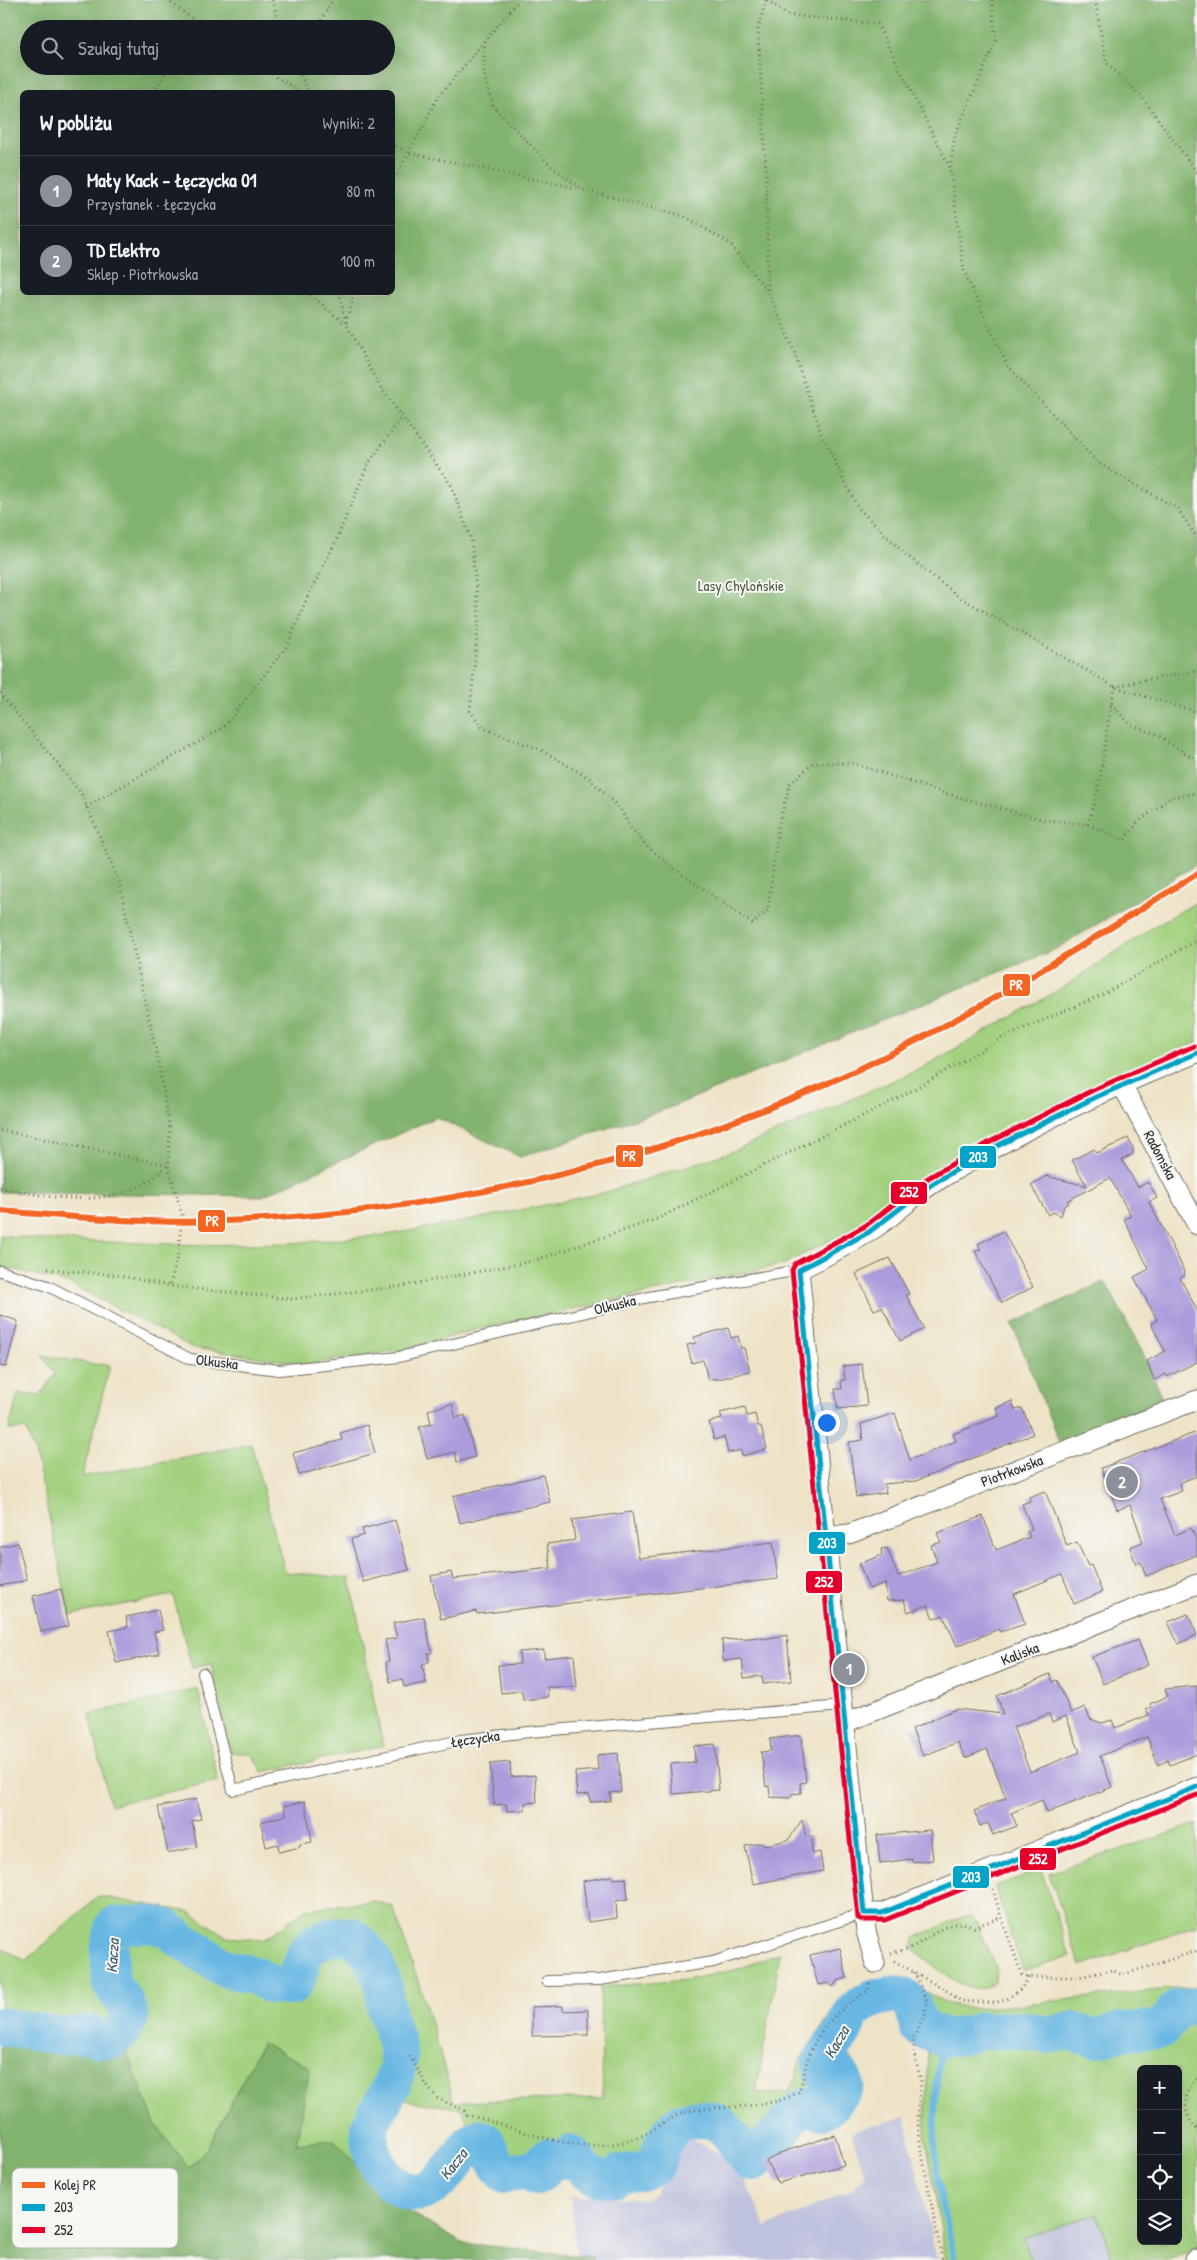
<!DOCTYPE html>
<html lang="pl">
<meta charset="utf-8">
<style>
body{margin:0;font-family:"Patrick Hand",sans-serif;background:#242831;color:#f1f3f6}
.controls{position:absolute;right:15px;bottom:15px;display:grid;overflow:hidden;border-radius:8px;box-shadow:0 5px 20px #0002}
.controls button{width:45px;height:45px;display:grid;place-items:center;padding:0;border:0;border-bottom:1px solid #363941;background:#171b24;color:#f1f3f6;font:25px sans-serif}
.you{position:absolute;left:826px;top:1422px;width:18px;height:18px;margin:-12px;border:4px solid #fff;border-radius:50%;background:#1a73e8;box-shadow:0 0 0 8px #1a73e833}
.badge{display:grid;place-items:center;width:32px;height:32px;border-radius:50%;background:#8c9099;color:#fff;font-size:16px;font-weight:700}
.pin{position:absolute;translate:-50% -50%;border:2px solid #fff;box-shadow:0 1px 5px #0006}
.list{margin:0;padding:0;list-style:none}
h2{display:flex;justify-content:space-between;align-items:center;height:65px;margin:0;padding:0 20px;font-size:21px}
h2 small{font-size:16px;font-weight:400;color:#9ea1a6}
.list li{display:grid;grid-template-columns:32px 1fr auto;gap:15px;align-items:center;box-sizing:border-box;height:70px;padding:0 20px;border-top:1px solid #363941}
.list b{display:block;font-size:19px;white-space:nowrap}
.list p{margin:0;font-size:16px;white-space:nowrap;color:#9ea1a6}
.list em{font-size:16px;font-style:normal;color:#9ea1a6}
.icon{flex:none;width:28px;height:28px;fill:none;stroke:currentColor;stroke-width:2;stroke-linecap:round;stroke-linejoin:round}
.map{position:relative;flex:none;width:1197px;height:2260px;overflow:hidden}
.search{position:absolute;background:#171b24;box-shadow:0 5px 20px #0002;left:20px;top:20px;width:375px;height:55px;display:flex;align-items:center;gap:12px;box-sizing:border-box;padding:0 18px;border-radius:28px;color:#9ea1a6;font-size:19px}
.panel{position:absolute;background:#171b24;box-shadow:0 5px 20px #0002;left:20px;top:90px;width:375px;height:205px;border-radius:8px}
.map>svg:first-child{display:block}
.industrial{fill:#bfc2dd}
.green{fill:#a3d17f;stroke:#677e55;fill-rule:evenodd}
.forest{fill:#82b36e;stroke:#566f4c;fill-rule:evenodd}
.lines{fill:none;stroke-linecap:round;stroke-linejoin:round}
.stream{stroke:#68b7e3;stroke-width:6}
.river{stroke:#68b7e3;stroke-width:38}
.building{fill:#ac9cdc;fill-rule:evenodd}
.lane-casing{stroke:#6f6b61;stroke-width:12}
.street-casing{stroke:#6f6b61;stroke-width:21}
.path{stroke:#6f6b61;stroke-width:3;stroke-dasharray:1 4;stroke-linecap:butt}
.lane{stroke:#fff;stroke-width:10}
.street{stroke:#fff;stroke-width:19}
.bus-1-casing{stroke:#f6f6f2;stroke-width:9}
.bus-2-casing{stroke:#f6f6f2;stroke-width:9}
.bus-1{stroke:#02a3c6;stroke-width:5}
.bus-2{stroke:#e4002b;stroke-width:5}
.rail-1-casing{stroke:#f6f6f2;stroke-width:10}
.rail-1{stroke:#f26522;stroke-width:6}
.labels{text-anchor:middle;stroke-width:4;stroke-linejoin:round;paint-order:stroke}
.park-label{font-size:15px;fill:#4f5d44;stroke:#f6f6f2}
.street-label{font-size:15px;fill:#2b2b2b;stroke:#f6f6f2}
.water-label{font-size:16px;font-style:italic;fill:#405c6b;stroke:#f6f6f2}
.key{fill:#f6f6f2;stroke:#b9b9b6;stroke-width:1}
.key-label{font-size:14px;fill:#2b2b2b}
.line-badge{stroke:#f6f6f2;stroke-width:2}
.badge-label{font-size:14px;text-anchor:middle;font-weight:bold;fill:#fff}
</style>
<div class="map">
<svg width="1197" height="2260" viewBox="0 0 1197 2260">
<rect width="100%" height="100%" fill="#f6f6f2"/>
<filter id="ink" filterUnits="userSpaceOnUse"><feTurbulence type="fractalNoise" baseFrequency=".02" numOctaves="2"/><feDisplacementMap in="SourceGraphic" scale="10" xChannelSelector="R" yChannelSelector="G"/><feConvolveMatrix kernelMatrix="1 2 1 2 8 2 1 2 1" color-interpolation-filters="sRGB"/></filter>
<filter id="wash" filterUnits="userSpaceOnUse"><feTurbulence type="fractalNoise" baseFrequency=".0096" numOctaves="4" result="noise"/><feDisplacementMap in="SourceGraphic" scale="20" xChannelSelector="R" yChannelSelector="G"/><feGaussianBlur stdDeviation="1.12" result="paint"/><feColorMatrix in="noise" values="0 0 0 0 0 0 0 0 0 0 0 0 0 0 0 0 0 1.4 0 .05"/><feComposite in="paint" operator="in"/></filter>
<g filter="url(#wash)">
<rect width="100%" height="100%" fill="#eee3c6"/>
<g class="industrial">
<path d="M905 2117 937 2260H594L593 2257 577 2256 570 2196 647 2199 655 2193 687 2137 722 2155 742 2172 766 2227 852 2190 865 2175 851 2131Z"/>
<path d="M1098 2213 1113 2260H1031L1024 2238Z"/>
</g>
<g class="green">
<path d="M1197 902V1043L1128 1069 1086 1089 973 1152 935 1171 877 1216 784 1264 475 1330 406 1349 308 1364 194 1348 68 1283 0 1266V1235L45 1240 203 1245 291 1243 386 1235 457 1223 603 1193 731 1152 920 1069 1064 987 1156 925Z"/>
<path d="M42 1355 92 1364 110 1365 82 1477 251 1444 285 1572 350 1578 383 1746 262 1772 252 1754 231 1752 211 1664 192 1668 173 1595 70 1615 36 1456 26 1429 9 1430 18 1393 40 1396 55 1374Z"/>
<path d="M198 1689 218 1781 110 1805 90 1714Z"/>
<path d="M1197 1824V1926L1080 1966 1049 1873Z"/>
<path d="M1041 1870 1070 1956 1023 1971 995 1886Z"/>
<path d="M98 1896 190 1912 227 1937 263 1940 306 1909 374 1901 393 1907 424 1999 454 2102 603 2098 600 1987 686 1980 738 1969 780 1953 756 2093 789 2092 803 2056 842 1997 866 1987 904 1979 945 2003 977 2009 1197 1986V2248L1164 2260H1113L1097 2214 1024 2238 1031 2260H946L925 2133 928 2047 916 2037 909 2019 899 2013 882 2011 865 2013 860 2021 859 2032 848 2050 850 2066 858 2074C857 2089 845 2108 831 2115 823 2118 813 2117 805 2122 789 2131 770 2158 754 2169L745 2167 736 2146 713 2124C670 2121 667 2123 649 2162L596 2168 589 2154 555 2150 507 2162 496 2141 470 2133 463 2109 376 2096 370 2105 361 2142 369 2178 334 2140 295 2144 310 2067 262 2043 208 2148 189 2168 155 2124 122 2041 81 2047 33 2041 0 2030V1947L26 1961ZM1141 2069H1178V2241H1141Z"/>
<path d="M971 1916 978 1923 981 1936 996 1966 995 1982C975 2004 933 1965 917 1952 913 1947 911 1942 916 1937L962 1917Z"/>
</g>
<g class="forest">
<path d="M0 0H1197V864L1056 949 669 1108 520 1157 436 1117 262 1196 0 1192ZM29 29H386V66H29ZM22 92H392V292H22Z"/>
<path d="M1105 1281 1147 1361 1163 1401 1059 1442 1012 1324Z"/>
<path d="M0 2030 33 2041 81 2047 122 2041 155 2124 189 2168 208 2148 262 2043 310 2067 296 2144 334 2140 394 2203 462 2243 593 2257 594 2260H0Z"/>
</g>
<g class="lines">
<g class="stream">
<path d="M0 2029 1 2026"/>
<path d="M944 2038C934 2082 932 2140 939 2186 942 2210 950 2235 955 2260"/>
</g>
<path class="river" d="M0 2026 60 2036 90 2034 99 2039 113 2040 125 2027 130 2017 126 2004 111 1984 109 1950 114 1926 149 1924 167 1928 180 1939 226 1969 254 1975 274 1986 291 1987C300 1976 298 1971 303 1958 310 1939 334 1935 351 1936 369 1947 380 1971 384 1990 385 1995 384 2000 385 2005 388 2024 401 2044 398 2064 396 2078 387 2094 381 2106 376 2114 370 2121 370 2130 368 2146 374 2163 385 2175 423 2219 449 2171 472 2141L479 2138 485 2140 498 2166 506 2174 524 2170 537 2176C544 2172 545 2169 544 2161L547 2157 566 2160 572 2154C580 2160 582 2170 591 2175 600 2180 614 2181 621 2173L641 2172 656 2165C659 2154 664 2138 672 2129 683 2117 711 2116 723 2127 734 2137 740 2151 749 2161L755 2162C759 2158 759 2153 763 2149 767 2142 775 2139 780 2133 787 2125 790 2116 800 2110 811 2102 812 2110 821 2111 828 2112 844 2089 845 2083L840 2074 830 2076 823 2073C822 2069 821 2066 822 2062 826 2050 838 2041 844 2030 848 2024 849 2015 855 2010 865 2000 896 1988 908 2000 916 2006 915 2019 919 2028L944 2038 963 2036 981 2031 1021 2030 1047 2035 1072 2031 1095 2039 1123 2031 1162 2029 1177 2009 1197 2005"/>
</g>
<g id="blocks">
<g class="building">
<path d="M1128 1138 1133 1148V1154L1122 1160 1138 1187 1148 1182 1157 1198 1149 1202 1181 1264 1185 1275 1180 1278 1197 1310V1362L1167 1377 1166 1374 1154 1380 1147 1361 1165 1351 1151 1324 1157 1320 1134 1277 1149 1269 1124 1219 1131 1216 1110 1178 1067 1201 1069 1203 1064 1206 1061 1216 1053 1212 1048 1215 1031 1185 1046 1176 1087 1186 1072 1160 1094 1149 1097 1153Z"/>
<path d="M1003 1231 1033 1287 1002 1303 975 1251 981 1249 978 1244Z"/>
<path d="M890 1258 909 1294 906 1295 924 1329 900 1341 882 1307 874 1310 856 1274Z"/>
<path d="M0 1315 18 1321 6 1367 0 1366Z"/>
<path d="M728 1328 731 1338 738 1336 741 1348H744L750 1371 715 1380V1378L708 1380 703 1360 692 1363 687 1345 696 1343 694 1337Z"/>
<path d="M862 1364 867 1406 838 1409 835 1389H842L841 1380H845L843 1366Z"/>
<path d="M1012 1401 1015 1410 1022 1408 1033 1434 916 1481 884 1484 886 1493 856 1497 849 1442 863 1440 861 1424 895 1413 910 1460 956 1441 953 1434 999 1416 996 1408Z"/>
<path d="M452 1404 456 1418 465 1415 475 1457 457 1462 455 1452 427 1459 419 1427 431 1424 428 1410Z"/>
<path d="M745 1407 747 1416 755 1414 758 1426H761L767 1449 742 1456 741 1450 728 1453 724 1437 714 1440 709 1422 722 1419 720 1413Z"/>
<path d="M367 1425 375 1453 299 1475 293 1453 342 1440 340 1433Z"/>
<path d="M1197 1432V1476L1179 1483 1182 1491 1160 1499 1175 1535 1191 1528 1197 1541V1555L1146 1576 1141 1562 1136 1564 1130 1547 1143 1542 1130 1505 1117 1510 1101 1468Z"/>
<path d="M543 1475 550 1502 460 1523 453 1496Z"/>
<path d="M1045 1491 1067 1546 1077 1542 1088 1566 1091 1565 1102 1592 1074 1604 1062 1574 1014 1594 1025 1624 1000 1632 999 1629 957 1646 943 1615 933 1619 928 1605 908 1612 904 1600 887 1601 885 1583 869 1589 859 1564 882 1555 881 1549 887 1548 898 1576 937 1562 931 1545 941 1542 937 1533 983 1516 996 1550 1030 1537 1027 1531 1032 1529 1022 1504 1030 1501 1029 1497Z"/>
<path d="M632 1512 639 1558 773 1542 778 1579 477 1614 476 1611 441 1619 431 1576 451 1572 453 1579 551 1568 547 1544 575 1540 572 1520Z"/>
<path d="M395 1520 409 1570 363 1582 351 1539 364 1535 362 1529Z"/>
<path d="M18 1543 27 1580 0 1586V1547Z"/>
<path d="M61 1589 69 1626 41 1632 33 1596Z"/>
<path d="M158 1610 163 1630 154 1632 159 1654 116 1663 109 1631 128 1627 126 1617Z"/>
<path d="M1188 1614 1197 1635 1178 1644 1168 1622Z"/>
<path d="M424 1617 432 1653H428L429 1662 422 1664 426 1683 404 1687 402 1679 390 1682 386 1662 389 1661 385 1640 397 1638 393 1623Z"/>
<path d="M787 1635 791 1681 763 1684 762 1676 744 1678 742 1659 723 1661 722 1640 761 1637 762 1639Z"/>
<path d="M1138 1640 1148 1665 1103 1684 1092 1657Z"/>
<path d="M544 1650V1658L574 1655 577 1687H547L548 1697 523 1700 522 1691 501 1693 498 1665 520 1664 519 1652Z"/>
<path d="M1050 1674 1053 1682 1057 1680 1071 1713 1085 1707 1090 1719 1102 1723 1112 1720 1115 1728 1149 1715 1146 1709 1151 1707 1150 1704 1168 1696 1165 1689 1197 1686V1754L1170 1765 1168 1760 1158 1765 1147 1737 1100 1756 1112 1787 1047 1813 1042 1800 1011 1813 1017 1826 993 1835 988 1823 980 1826 974 1811 1006 1798 987 1749 965 1758 958 1742 923 1756 912 1729 956 1709 1003 1714 997 1696ZM1049 1714 1052 1722 1066 1716 1080 1752 1030 1772 1013 1727Z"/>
<path d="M801 1735 806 1782 800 1783 801 1793 792 1794 790 1798 770 1797 769 1786 766 1787 761 1752 771 1751 770 1739Z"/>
<path d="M715 1744 719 1790 673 1794 670 1764 695 1762 694 1746Z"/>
<path d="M618 1753 621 1792 610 1793 611 1801 590 1802 589 1794 577 1795 575 1772 598 1770 597 1755Z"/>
<path d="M510 1762 511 1777 535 1775 537 1802 525 1803V1810L507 1811 506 1804 494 1805 490 1764Z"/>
<path d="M196 1799 201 1819 192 1821 197 1847 168 1853 158 1807Z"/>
<path d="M305 1801 312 1842 300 1844V1847L279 1852 278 1844 266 1847 261 1822 286 1815 284 1806Z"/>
<path d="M802 1820 806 1837 812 1836V1854L820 1852 823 1871 753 1884 745 1846 759 1843 767 1845 788 1840Z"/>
<path d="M930 1830 933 1860 912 1862V1859L880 1863 877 1835Z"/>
<path d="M612 1876 613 1879 626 1878 628 1899 616 1901 617 1918 588 1922 583 1881Z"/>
<path d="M840 1948 847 1978 837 1981 833 1987 828 1983 818 1985 810 1955Z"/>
<path d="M563 2006V2011L588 2010V2035L532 2036V2007Z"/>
<path d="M835 2135 844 2165 778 2183 766 2161 783 2152Z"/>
</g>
</g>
</g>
<g filter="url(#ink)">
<use href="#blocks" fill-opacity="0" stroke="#6f6b61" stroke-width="1"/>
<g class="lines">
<defs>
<g id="lane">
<path d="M0 1271 48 1286 190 1359 279 1370 399 1357 649 1297 799 1270"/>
<path d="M203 1673 233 1790 461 1740 529 1732 842 1706"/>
<path d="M547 1981 599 1980 713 1962 864 1913"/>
</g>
<g id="street">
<path d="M1122 1085 1197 1225"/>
<path d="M826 1537 849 1534 1197 1400"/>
<path d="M844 1723 1197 1584"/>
<path d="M864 1913H882L1197 1787"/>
<path d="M875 1963 866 1931 862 1895 799 1270C825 1256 854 1243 878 1226 897 1213 913 1196 932 1184 1013 1134 1109 1088 1197 1053"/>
<path d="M1194 2260 1197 2259"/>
</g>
</defs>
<use href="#lane" class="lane-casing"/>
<use href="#street" class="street-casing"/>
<g class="path">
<path d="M167 0 206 29"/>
<path d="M272 0 281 29"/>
<path d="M766 0 758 29 766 170 768 291"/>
<path d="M767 0 788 15 877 24 950 168"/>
<path d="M992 0 996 41 955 135 950 169 964 271 1007 365 1098 463 1178 509 1197 538"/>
<path d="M1095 0 1106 62 1141 96 1197 172"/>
<path d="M192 29 196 21"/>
<path d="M316 29 333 0"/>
<path d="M485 41 483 70 493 106 552 167 584 190 684 216 729 243 768 292 792 346 821 433 858 508 904 553 959 597 1115 687 1197 712"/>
<path d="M259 66 300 92"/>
<path d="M297 66 308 92"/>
<path d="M154 92 169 66"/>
<path d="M392 144 409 153 581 189"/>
<path d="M392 184 438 97 519 0"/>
<path d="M307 292 345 324"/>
<path d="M339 292 346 324 379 385 451 485 471 539 479 618 470 711 483 728 541 750 589 778 620 809 631 828 647 846 676 870 753 924 768 910 778 827 790 784 813 763H852L947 794 1045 820 1087 824 1124 840 1139 821 1171 797 1197 793"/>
<path d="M346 323 355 292"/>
<path d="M0 693 81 793 119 882 158 1060 170 1131 168 1165 182 1215 178 1254 170 1286"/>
<path d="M1111 704 1131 725 1158 735 1192 758 1197 756"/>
<path d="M86 807 223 728 288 645 307 598 336 541 368 464 402 417"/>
<path d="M1087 824C1105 781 1103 733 1115 687L1139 681 1197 671"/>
<path d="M0 1130 167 1165"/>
<path d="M0 1187C48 1198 102 1208 147 1182 154 1178 161 1171 168 1165"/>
<path d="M48 1269 117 1275 170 1286 292 1299 403 1286 533 1261 657 1219 904 1095 1004 1037 1106 993 1197 940"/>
<path d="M993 1889 1001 1917"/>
<path d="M891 1953C898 1951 907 1950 914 1946 934 1936 951 1915 974 1927L1001 1917 1022 1975 1029 1977H1078L1112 1970 1122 1975 1197 1951"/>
<path d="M894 1961 949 1992 961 2001 994 2003 1007 1999 1021 1989 1029 1977"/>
<path d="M914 1972 927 2002 925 2015 913 2039 915 2058 921 2080 917 2118 920 2143 942 2260"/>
<path d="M410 2056 427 2086 437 2098 465 2111 467 2115C520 2128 578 2158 633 2139 654 2133 669 2115 691 2111 726 2104 767 2111 798 2092 804 2081 804 2069 808 2058 817 2029 843 2005 868 1991L870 1980"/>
<path d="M1197 2079C1181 2092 1183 2115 1197 2129"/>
</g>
<use href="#lane" class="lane"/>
<use href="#street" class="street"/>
<defs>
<path id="bus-1" d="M1197 1053 1096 1097 995 1147 932 1184 869 1232 799 1270 864 1913H882L1197 1787"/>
<path id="bus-2" d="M1194 1046 1093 1090 992 1141 928 1178 865 1226 795 1264 792 1270 858 1918 863 1920H885L1197 1795"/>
</defs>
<use href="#bus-1" class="bus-1-casing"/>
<use href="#bus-2" class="bus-2-casing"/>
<use href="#bus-1" class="bus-1"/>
<use href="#bus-2" class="bus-2"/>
<defs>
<path id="rail-1" d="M0 1211C74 1217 149 1224 223 1221 445 1213 658 1163 859 1069 977 1014 1087 942 1197 874"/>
</defs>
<use href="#rail-1" class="rail-1-casing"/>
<use href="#rail-1" class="rail-1"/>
</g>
</g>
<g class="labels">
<g class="park-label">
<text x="741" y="591">Lasy Chylońskie</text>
</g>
<g class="street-label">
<text transform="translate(1160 1155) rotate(62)" y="5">Radomska</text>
<text transform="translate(615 1305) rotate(-14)" y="5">Olkuska</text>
<text transform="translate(217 1362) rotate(7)" y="5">Olkuska</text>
<text transform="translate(1012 1471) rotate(-21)" y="5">Piotrkowska</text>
<text transform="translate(1020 1654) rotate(-21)" y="5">Kaliska</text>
<text transform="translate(475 1739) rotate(-8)" y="5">Łęczycka</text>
</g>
<g class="water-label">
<text transform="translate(112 1956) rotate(-87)" y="6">Kacza</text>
<text transform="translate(836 2042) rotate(-60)" y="6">Kacza</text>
<text transform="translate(453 2164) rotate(-52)" y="6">Kacza</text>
</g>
</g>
<rect x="12" y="2168" width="166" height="80" rx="8" class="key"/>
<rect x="22" y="2182" width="23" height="6" fill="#f26522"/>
<rect x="22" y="2204" width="23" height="7" fill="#02a3c6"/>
<rect x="22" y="2227" width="23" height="6" fill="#e4002b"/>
<g class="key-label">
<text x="54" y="2190">Kolej PR</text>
<text x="54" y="2212">203</text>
<text x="54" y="2235">252</text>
</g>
<g class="line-badge">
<rect x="1002" y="973" width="29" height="24" rx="5" fill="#f26522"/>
<rect x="615" y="1144" width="29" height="24" rx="5" fill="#f26522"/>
<rect x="959" y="1145" width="38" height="24" rx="5" fill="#02a3c6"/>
<rect x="890" y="1181" width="38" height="24" rx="5" fill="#e4002b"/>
<rect x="197" y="1209" width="29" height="24" rx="5" fill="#f26522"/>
<rect x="808" y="1531" width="38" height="24" rx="5" fill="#02a3c6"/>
<rect x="805" y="1570" width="38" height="24" rx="5" fill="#e4002b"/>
<rect x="1019" y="1847" width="38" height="24" rx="5" fill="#e4002b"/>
<rect x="952" y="1865" width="38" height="24" rx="5" fill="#02a3c6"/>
</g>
<g class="badge-label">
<text x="1016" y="990">PR</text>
<text x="629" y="1161">PR</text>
<text x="978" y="1162">203</text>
<text x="909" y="1197">252</text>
<text x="212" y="1226">PR</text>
<text x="827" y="1548">203</text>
<text x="824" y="1587">252</text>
<text x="1038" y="1864">252</text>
<text x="971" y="1882">203</text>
</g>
</svg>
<div class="controls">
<button>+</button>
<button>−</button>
<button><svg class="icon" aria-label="locate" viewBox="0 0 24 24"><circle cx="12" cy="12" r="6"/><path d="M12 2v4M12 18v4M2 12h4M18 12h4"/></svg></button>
<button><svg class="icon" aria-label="layers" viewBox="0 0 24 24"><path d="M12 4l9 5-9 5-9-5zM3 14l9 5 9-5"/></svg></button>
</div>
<div class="you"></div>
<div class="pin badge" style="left:849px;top:1669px">1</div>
<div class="pin badge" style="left:1122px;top:1482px">2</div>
<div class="search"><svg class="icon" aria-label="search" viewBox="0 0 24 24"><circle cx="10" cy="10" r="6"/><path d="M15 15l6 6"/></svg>Szukaj tutaj</div>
<section class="panel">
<h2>W pobliżu<small>Wyniki: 2</small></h2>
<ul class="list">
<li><span class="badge">1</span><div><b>Mały Kack - Łęczycka 01</b><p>Przystanek · Łęczycka</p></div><em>80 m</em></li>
<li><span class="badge">2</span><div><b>TD Elektro</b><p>Sklep · Piotrkowska</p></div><em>100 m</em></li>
</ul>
</section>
</div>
